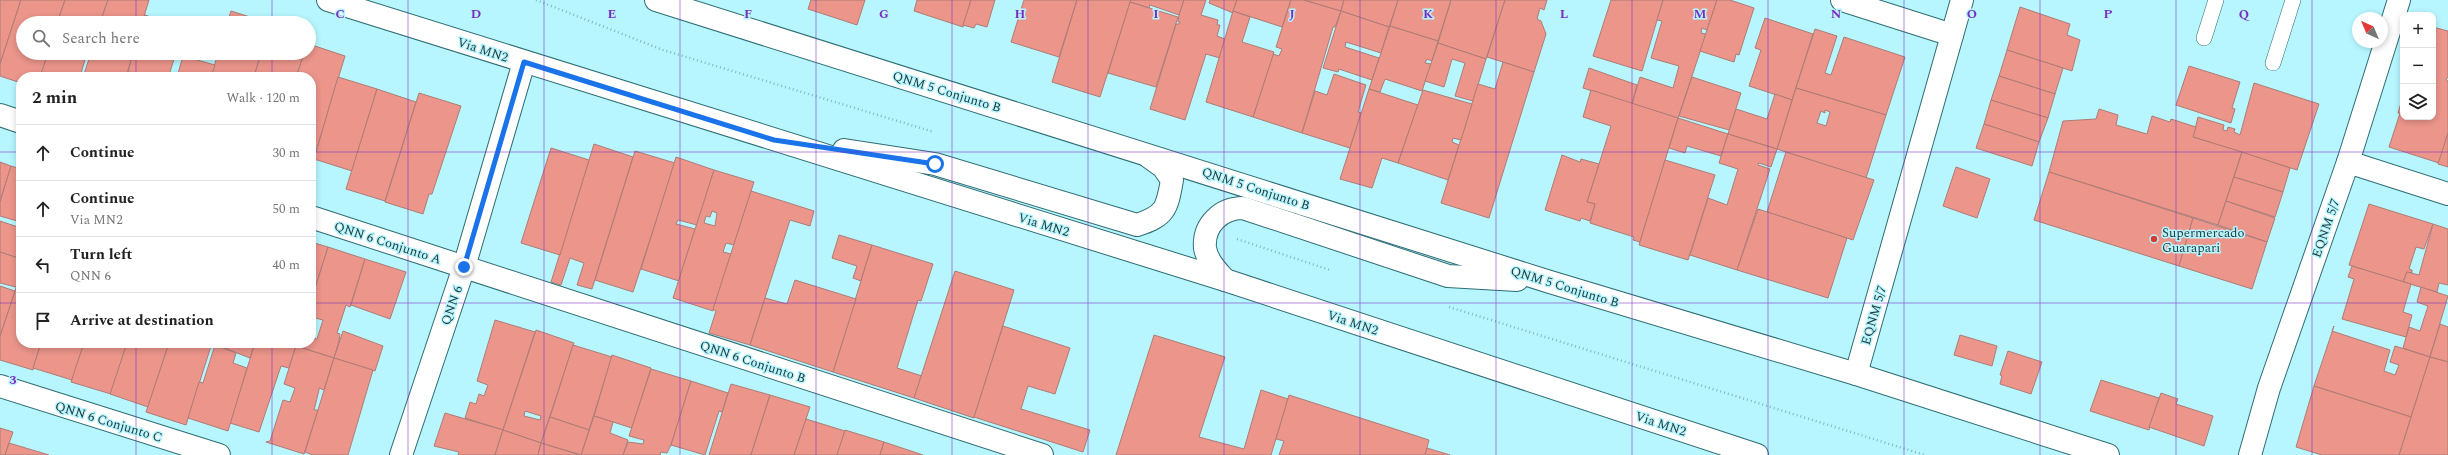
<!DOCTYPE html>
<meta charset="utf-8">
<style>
body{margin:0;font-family:Spectral,serif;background:#f6f6f6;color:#222}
.controls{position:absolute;right:12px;top:12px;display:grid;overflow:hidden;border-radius:8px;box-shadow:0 2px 6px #0003}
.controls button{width:36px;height:36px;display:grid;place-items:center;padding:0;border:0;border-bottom:1px solid #e0e0e0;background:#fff;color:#222;font:20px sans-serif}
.compass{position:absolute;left:2352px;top:12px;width:36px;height:36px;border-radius:50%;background:#fff;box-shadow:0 2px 6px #0003;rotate:316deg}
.stop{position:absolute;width:12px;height:12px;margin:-9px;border:3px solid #1a73e8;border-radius:50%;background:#fff}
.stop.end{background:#1a73e8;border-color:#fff;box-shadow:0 1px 4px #0008}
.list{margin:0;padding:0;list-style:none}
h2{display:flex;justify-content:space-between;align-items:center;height:52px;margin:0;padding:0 16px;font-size:17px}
h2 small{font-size:13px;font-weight:400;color:#767676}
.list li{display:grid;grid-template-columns:26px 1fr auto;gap:12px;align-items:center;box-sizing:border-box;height:56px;padding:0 16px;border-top:1px solid #e0e0e0}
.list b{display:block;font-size:15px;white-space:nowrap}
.list p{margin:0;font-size:13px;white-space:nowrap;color:#767676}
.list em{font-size:13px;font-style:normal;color:#767676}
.icon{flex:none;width:22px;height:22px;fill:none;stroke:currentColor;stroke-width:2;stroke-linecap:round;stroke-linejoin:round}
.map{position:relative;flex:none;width:2448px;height:455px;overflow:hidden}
.search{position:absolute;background:#fff;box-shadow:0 2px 6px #0003;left:16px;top:16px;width:300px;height:44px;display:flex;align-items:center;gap:10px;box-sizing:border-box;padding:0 14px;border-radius:22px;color:#767676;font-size:15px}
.panel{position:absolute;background:#fff;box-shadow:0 2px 6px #0003;left:16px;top:72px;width:300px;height:276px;border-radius:16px}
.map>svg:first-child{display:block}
.building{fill:#eb958b;stroke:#ae7c75;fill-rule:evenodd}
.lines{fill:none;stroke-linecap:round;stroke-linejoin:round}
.lane-casing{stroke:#2f6d75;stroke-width:16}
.street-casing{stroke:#2f6d75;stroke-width:24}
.secondary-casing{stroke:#2f6d75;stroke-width:24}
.path{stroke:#84b7be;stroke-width:2.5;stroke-dasharray:1 3;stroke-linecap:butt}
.lane{stroke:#fff;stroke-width:15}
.street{stroke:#fff;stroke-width:22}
.secondary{stroke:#fff;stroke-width:22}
.route{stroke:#1a73e8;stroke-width:5}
.grid{fill:none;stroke:#7b2cbf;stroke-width:1;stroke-opacity:0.55}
.poi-dot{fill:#cc3e36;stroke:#b7f6ff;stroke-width:1.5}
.labels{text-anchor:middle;stroke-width:3;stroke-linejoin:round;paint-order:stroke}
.street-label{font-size:13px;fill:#233d40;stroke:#b7f6ff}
.poi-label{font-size:13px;fill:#233d40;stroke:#b7f6ff;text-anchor:start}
.grid-label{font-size:13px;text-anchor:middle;font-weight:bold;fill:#7b2cbf;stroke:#b7f6ff;stroke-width:3;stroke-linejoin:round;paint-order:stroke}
</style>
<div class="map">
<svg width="2448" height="455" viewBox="0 0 2448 455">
<rect width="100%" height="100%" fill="#b7f6ff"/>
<g class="building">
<path d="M0 0H21L0 64Z"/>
<path d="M21 0H65L57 23H23V53H48L40 77H21V83L0 76V64Z"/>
<path d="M65 0H108L100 23H57Z"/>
<path d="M108 0H149L142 23H100Z"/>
<path d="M811 0H865L857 25 808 9Z"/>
<path d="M917 0H971L963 27 914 11Z"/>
<path d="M971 0H995L987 27 976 24 974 28 963 25Z"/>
<path d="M1024 0H1077L1059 57 1011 42Z"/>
<path d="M1077 0H1131L1100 97 1052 82Z"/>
<path d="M1131 0H1184L1179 15 1150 5 1149 8 1130 2Z"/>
<path d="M1184 0H1206L1201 15 1218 20 1217 25H1220L1217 36 1225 39 1220 58 1206 54 1185 120 1150 109 1176 24H1179L1180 22H1178L1179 15Z"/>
<path d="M1210 0H1237L1233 13 1209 3Z"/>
<path d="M1237 0H1291L1282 27 1233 11Z"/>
<path d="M1291 0H1304L1341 11 1335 27H1333L1302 133 1253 117 1273 54 1279 56 1282 49 1276 47Z"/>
<path d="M1304 0H1344L1341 11Z"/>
<path d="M1344 0H1396L1398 1 1389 27 1341 11Z"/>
<path d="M1451 0H1505L1486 59 1438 43Z"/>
<path d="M1451 0 1438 41 1390 26 1398 0Z"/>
<path d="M1505 0H1547L1544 10 1540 8 1537 19 1541 21 1546 34 1534 72 1487 57Z"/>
<path d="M1611 0H1663L1642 71 1593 56Z"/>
<path d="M1663 0H1717L1707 30 1702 28 1701 33 1706 34 1678 118 1632 104 1640 77 1673 88 1679 66 1651 58 1662 21 1657 20Z"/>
<path d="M1717 0H1730L1754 8 1739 55 1736 54 1734 62 1700 51Z"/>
<path d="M1130 2 1178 17 1156 87 1108 73Z"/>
<path d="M2020 7 2070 24 2067 35 2080 40 2072 71 2007 50Z"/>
<path d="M231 11 269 23H227Z"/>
<path d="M1233 11 1250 17 1242 42 1274 52 1253 117 1206 102Z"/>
<path d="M1341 11 1389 27 1381 53 1346 42 1345 47 1379 58 1372 80 1339 69 1338 72 1323 68Z"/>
<path d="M145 15 168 23H142Z"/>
<path d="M1765 18 1813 34 1792 100 1749 86 1761 50 1755 48Z"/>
<path d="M1390 26 1438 41 1432 61 1427 59 1425 63 1431 64 1422 91 1385 79 1380 92 1369 89Z"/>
<path d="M2433 27 2448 31V77L2446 80 2448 81V133L2439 163 2389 147 2400 113H2398L2403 96V117H2433Z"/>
<path d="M1815 29 1837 36 1825 73 1831 75 1844 37 1905 57 1886 115 1796 88Z"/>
<path d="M1438 43 1486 59 1473 101 1455 96 1465 63 1452 59 1444 87 1425 81Z"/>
<path d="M309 44 345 56 311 168V77H296L304 53H309Z"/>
<path d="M2007 50 2063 68 2055 94 1999 76Z"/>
<path d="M48 53H87L80 77H40Z"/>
<path d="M91 53H133L126 77H83Z"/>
<path d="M133 53H176L169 75 163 73 162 77H132L134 73 128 72Z"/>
<path d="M218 53H261L254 77H211Z"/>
<path d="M261 53H304L296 77H254Z"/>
<path d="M183 56 215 65 211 77H177Z"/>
<path d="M1503 62 1534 72 1489 218 1441 203 1478 84 1495 89Z"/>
<path d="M2189 66 2240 82 2232 108 2235 109 2231 123 2176 105Z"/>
<path d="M1589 68 1637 85 1632 104 1583 88Z"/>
<path d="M1334 74 1366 85 1358 112 1361 113 1350 148 1302 133 1315 91 1327 95Z"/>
<path d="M1999 76 2055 94 2048 118 1991 100Z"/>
<path d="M338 77 377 89 352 171 314 159Z"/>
<path d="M1692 77 1741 93 1729 130 1679 116Z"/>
<path d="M2254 83 2319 104 2297 170 2193 137 2198 117 2224 125 2223 130 2227 131 2228 127 2235 129 2234 132 2240 135Z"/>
<path d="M1796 88 1886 115 1866 178 1777 149ZM1825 110 1830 112 1826 126 1817 123 1821 111 1825 113Z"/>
<path d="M377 89 416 102 385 201 346 189Z"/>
<path d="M1369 89 1418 105 1398 163 1382 158 1372 188 1340 179Z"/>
<path d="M1423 90 1472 104 1461 140 1453 138 1452 142 1459 145 1448 180 1398 163Z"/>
<path d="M1591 90 1678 118 1640 242 1633 240 1634 237 1590 223 1595 204 1587 202 1611 126 1583 117Z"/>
<path d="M419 93 461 106 432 194H429L423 214 385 202Z"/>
<path d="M1775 94 1792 100 1777 149 1728 134 1736 109 1767 119Z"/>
<path d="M1991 100 2048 118 2039 142 1984 124Z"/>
<path d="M2099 109 2118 115 2116 125 2147 134 2152 116 2170 122 2171 119 2196 127 2193 137 2242 152 2218 225 2049 172 2063 121 2096 119Z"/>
<path d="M1678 118 1728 134 1721 156 1687 146 1685 153 1669 148Z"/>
<path d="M1984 124 2039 142 2032 166 1976 148Z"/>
<path d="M2448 133V167L2438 164Z"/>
<path d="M1728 134 1777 149 1771 167 1759 163 1758 165 1770 169 1737 270 1690 255 1708 198 1727 205 1738 169 1719 163Z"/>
<path d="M594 144 633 157 592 289 577 285 584 263 570 258 561 285 551 282Z"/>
<path d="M551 148 589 160 560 255 521 243Z"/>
<path d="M635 151 675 163 633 292 595 280Z"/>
<path d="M1786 152 1874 180 1853 240 1767 212Z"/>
<path d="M2242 152 2290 168 2283 192 2234 177Z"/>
<path d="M1562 155 1580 162 1581 159 1599 164 1587 202 1595 204 1590 221 1581 218 1580 221 1545 210Z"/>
<path d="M676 157 714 170 697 225 678 220 676 224 695 229 679 281 641 269Z"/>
<path d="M1665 160 1715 175 1688 260 1639 245Z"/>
<path d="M0 162 11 166 0 202Z"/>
<path d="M11 166 21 169V222L0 216V202Z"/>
<path d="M1956 167 1990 179 1977 218 1943 206Z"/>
<path d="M714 170 754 182 734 245 726 243 723 252 731 254 713 311 673 298ZM712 211 717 213 715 226 704 223 706 216 710 217Z"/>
<path d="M2049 172 2193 218 2179 266 2034 220Z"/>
<path d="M2234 177 2283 192 2275 217 2226 201Z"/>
<path d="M751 191 814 211 810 226 790 220 750 345 709 333 716 311 713 309Z"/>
<path d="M2226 201 2275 218 2267 242 2218 225Z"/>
<path d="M2369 204 2433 224 2424 249 2416 247 2409 269 2412 270V273L2407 272 2403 282 2349 265Z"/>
<path d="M1758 209 1847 238 1828 298 1737 270Z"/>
<path d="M2193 218 2267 242 2252 289 2179 266Z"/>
<path d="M0 221 21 228V259L0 252Z"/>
<path d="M2433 224 2448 229V285L2439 283 2437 292 2403 282 2407 272 2419 275Z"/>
<path d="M839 235 872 245 861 281 853 278 857 266 832 258Z"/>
<path d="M311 242 328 247 311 301Z"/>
<path d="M872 245 933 264 921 301 918 300 897 368 922 376 914 398 833 372Z"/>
<path d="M328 247 365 259 350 307 346 305 337 333 340 334 339 341 334 358 296 346 297 343H311V338L317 339 323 320 311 317V301Z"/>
<path d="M0 252 21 259V273L16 287 0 283Z"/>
<path d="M365 259 406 272 390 319 351 305Z"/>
<path d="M2352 266 2411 284 2403 312 2412 315 2406 337 2342 319 2354 279 2348 277Z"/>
<path d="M955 271 1014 290 974 418 914 398Z"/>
<path d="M21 273V343H41L33 370 0 360V336Z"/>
<path d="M795 280 856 299 833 372 750 345 765 298 787 304Z"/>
<path d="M0 286 15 291 0 336Z"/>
<path d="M2421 287 2448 296 2430 357 2403 348 2409 327 2420 331 2428 306 2417 302Z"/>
<path d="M495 320 535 332 503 430 465 418 470 402 476 404 479 394 484 396 488 385 477 381Z"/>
<path d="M2440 324 2448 327V362L2430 357Z"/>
<path d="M1003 326 1070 348 1055 394 1028 386 1021 409 1090 430 1083 452 974 417Z"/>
<path d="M2334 326 2332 331 2390 350 2384 371 2395 375 2399 365 2390 362 2395 346 2430 357 2411 417 2314 386Z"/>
<path d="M536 330 574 343 541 443 503 430ZM525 411 541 416 540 420 524 416Z"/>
<path d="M343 331 383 346 375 371 334 358Z"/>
<path d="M1154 335 1225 357 1199 437 1244 449 1261 390 1288 399 1271 455H1116Z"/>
<path d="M1960 335 1997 346 1992 366 1954 355Z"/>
<path d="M41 343H84L72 380 33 368Z"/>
<path d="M84 343H117L126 346 111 394 71 382Z"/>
<path d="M127 343H169L148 407 110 394Z"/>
<path d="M169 343H212L186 425 146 412Z"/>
<path d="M212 343H255L250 358Z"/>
<path d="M255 343H287L296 346 289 368 281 366 259 432 230 423Z"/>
<path d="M215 345 236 353 233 363 247 368 228 431 188 418 199 382 203 383Z"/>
<path d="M573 345 612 357 589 430 550 417Z"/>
<path d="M296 346 334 358 324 390 319 388V390L314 410H318L304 454 266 442 270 441 283 400 290 402 295 388 284 384Z"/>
<path d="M2008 351 2042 362 2031 394 2000 384 2002 376 2000 375Z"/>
<path d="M612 355 651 368 632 428 594 416Z"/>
<path d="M2430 357 2448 362V455H2399Z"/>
<path d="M334 358 373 370 348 455H313L305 452Z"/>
<path d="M651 369 691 381 671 445 667 453 661 452 660 455H623L628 442 643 444 644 440 629 436Z"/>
<path d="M2101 380 2159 398 2149 430 2090 411Z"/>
<path d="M691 381 728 393 722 412 719 411 705 455 671 445Z"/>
<path d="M731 384 770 395 751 455H709Z"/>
<path d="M2314 386 2411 417 2399 455H2322L2296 447Z"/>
<path d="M2161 393 2178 399 2176 404 2213 416 2204 446 2149 427Z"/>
<path d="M770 395 810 407 794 455H751Z"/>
<path d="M1289 395 1429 440 1425 455H1279L1284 441 1276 439Z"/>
<path d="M445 413 503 430 495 455H458L459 452 434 446Z"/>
<path d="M594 416 613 422 610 433 628 440 623 455H581Z"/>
<path d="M550 417 589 430 581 455 541 443Z"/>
<path d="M806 419 845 431 837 455H794Z"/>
<path d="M0 428 13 432 5 455H0Z"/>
<path d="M503 430 541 443 538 455H495Z"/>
<path d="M845 430 884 442 880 455H837Z"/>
<path d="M884 442 923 455H880Z"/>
<path d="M9 443 49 455H5Z"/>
<path d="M541 443 580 455H538Z"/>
<path d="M1427 448 1450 455H1425Z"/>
</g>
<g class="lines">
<defs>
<g id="lane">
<path d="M2204 38 2216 0"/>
<path d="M2273 63 2293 0"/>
</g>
<g id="street">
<path d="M1842 0 1952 35"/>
<path d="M0 115 21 122"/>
<path d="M2348 162 2448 194"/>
<path d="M311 217 1042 455"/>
<path d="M1856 374 1962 0"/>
<path d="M0 386 219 455"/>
<path d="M401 455 464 267 524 62"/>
<path d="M2250 455 2269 388 2348 162 2399 0"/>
</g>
<g id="secondary">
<path d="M328 0 1225 280 1757 455"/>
<path d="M656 0 1550 282 1856 374 2108 455"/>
<path d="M844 150 935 164 1137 225C1165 216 1167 209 1172 180L1163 167 1149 157"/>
<path d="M1225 280C1217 271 1207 261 1205 248 1203 225 1221 208 1243 208L1448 276 1517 280"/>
</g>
</defs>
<use href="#lane" class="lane-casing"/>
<use href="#street" class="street-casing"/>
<use href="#secondary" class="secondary-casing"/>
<g class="path">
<path d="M536 0 663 50 934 132"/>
<path d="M1237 239 1330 270"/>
<path d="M1449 307 1925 455"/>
</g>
<use href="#lane" class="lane"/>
<use href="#street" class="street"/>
<use href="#secondary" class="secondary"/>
</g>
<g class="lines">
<path class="route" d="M464 267 524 62 774 140 935 164"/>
</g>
<path class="grid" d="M136 0V23M272 0V23M408 0V455M544 0V455M680 0V455M816 0V455M952 0V455M1088 0V455M1224 0V455M1360 0V455M1496 0V455M1632 0V455M1768 0V455M1904 0V455M2040 0V455M2176 0V455M2312 0V455M136 53V77M272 53V77M0 152H21M311 152H2448M0 303H21M311 303H2448M136 343V455M272 343V455"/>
<circle class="poi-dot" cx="2154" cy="239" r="4"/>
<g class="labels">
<g class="street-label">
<text transform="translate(483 49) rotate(18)" y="5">Via MN2</text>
<text transform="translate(947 91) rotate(17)" y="5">QNM 5 Conjunto B</text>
<text transform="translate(1256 188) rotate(18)" y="5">QNM 5 Conjunto B</text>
<text transform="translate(1044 224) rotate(17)" y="5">Via MN2</text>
<text transform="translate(2325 228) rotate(-71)" y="5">EQNM 5/7</text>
<text transform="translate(388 242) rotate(18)" y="5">QNN 6 Conjunto A</text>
<text transform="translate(1565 286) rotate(17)" y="5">QNM 5 Conjunto B</text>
<text transform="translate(451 305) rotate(-71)" y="5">QNN 6</text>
<text transform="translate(1873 315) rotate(-74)" y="5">EQNM 5/7</text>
<text transform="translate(1353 322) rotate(18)" y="5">Via MN2</text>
<text transform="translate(753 361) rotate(18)" y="5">QNN 6 Conjunto B</text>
<text transform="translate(109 421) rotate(17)" y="5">QNN 6 Conjunto C</text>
<text transform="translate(1661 423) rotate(18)" y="5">Via MN2</text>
</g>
<g class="poi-label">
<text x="2162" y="237">Supermercado<tspan x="2162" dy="15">Guarapari</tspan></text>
</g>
</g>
<g class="grid-label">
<text x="340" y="18">C</text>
<text x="476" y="18">D</text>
<text x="612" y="18">E</text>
<text x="748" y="18">F</text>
<text x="884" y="18">G</text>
<text x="1020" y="18">H</text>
<text x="1156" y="18">I</text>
<text x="1292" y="18">J</text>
<text x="1428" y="18">K</text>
<text x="1564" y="18">L</text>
<text x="1700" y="18">M</text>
<text x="1836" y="18">N</text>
<text x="1972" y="18">O</text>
<text x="2108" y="18">P</text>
<text x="2244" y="18">Q</text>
<text x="13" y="384">3</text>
</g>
</svg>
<div class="controls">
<button>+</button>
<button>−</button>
<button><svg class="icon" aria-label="layers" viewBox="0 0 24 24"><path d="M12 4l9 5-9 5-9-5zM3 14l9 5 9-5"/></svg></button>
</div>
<svg class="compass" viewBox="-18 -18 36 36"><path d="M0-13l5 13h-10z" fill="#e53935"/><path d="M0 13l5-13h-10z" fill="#767676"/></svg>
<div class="stop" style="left:935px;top:164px"></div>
<div class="stop end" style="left:464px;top:267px"></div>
<div class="search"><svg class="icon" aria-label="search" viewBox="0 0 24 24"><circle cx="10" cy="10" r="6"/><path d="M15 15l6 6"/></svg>Search here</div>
<section class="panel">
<h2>2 min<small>Walk · 120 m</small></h2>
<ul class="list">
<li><svg class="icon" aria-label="ahead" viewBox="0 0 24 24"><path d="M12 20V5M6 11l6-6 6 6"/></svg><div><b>Continue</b></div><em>30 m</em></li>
<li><svg class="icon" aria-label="ahead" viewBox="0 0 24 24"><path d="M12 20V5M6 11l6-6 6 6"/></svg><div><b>Continue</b><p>Via MN2</p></div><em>50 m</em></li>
<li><svg class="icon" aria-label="left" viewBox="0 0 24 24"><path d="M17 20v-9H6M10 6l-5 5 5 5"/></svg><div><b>Turn left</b><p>QNN 6</p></div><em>40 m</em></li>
<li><svg class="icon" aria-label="arrive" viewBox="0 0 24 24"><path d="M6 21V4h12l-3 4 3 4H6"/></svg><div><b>Arrive at destination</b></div></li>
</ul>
</section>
</div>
